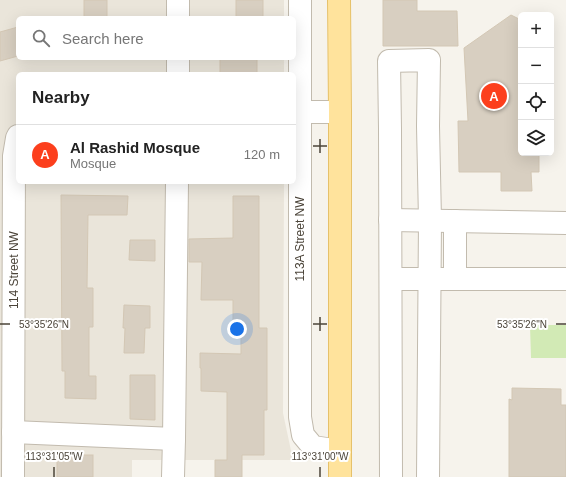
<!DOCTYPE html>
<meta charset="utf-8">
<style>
body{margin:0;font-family:Arial,sans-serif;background:#f6f6f6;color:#222}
.controls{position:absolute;right:12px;top:12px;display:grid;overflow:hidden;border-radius:6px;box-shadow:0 4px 16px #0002}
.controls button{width:36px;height:36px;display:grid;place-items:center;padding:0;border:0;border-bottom:1px solid #e0e0e0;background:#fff;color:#222;font:20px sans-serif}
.you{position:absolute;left:237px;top:329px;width:14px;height:14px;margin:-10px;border:3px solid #fff;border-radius:50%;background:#1a73e8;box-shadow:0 0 0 6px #1a73e833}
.badge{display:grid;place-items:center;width:26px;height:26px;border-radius:50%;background:#fc3f1d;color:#fff;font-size:13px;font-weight:700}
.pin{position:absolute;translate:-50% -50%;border:2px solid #fff;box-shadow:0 1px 4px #0006}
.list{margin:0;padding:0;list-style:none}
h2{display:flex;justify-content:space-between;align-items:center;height:52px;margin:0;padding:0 16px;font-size:17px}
h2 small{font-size:13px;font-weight:400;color:#767676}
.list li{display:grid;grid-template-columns:26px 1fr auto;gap:12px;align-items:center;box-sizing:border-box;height:60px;padding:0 16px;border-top:1px solid #e0e0e0}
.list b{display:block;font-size:15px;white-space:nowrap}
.list p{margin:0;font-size:13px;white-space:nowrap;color:#767676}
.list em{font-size:13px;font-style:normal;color:#767676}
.icon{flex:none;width:22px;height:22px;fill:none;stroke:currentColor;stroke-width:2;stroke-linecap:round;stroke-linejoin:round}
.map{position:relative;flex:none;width:566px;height:477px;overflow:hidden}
.search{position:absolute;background:#fff;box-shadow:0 4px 16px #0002;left:16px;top:16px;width:280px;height:44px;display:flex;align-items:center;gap:10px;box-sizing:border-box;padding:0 14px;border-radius:6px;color:#767676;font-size:15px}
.panel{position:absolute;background:#fff;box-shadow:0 4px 16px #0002;left:16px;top:72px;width:280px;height:112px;border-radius:6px}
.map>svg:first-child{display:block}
.residential{fill:#eae5da}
.green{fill:#d2eab5}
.building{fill:#d8cfc1;stroke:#d3c7b4}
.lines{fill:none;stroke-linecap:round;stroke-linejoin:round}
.minor-casing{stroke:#c2bbae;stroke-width:24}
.major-casing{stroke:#e6c16a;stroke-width:24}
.minor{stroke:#fff;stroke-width:22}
.major{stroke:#ffe39c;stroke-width:22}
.ticks{fill:none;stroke:#4b4439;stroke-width:1.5}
.labels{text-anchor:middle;stroke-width:4;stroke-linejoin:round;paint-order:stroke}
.street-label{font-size:12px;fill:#4b4439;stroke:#fff}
.ticks-label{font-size:10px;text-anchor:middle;fill:#4b4439;stroke:#fff;stroke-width:4;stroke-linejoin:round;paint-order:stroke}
</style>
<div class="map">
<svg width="566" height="477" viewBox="0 0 566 477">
<rect width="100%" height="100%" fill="#f6f3ec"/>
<path class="residential" d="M0 0H284V18H18V58H284V74H18V182H284L283 413 293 460H132V477H0Z"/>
<path class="green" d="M530 325H566V358H531Z"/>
<g class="building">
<rect x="84" y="0" width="23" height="18"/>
<rect x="236" y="0" width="27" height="18"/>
<path d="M383 0H417V11H457L458 46H383Z"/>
<path d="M511 15 521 20V153H539V172H531L532 191H501V172H459L458 121H468L464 48Z"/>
<path d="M18 27V56L0 61V32Z"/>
<rect x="220" y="58" width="37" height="16"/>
<path d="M61 195 128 196 127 215H88L87 288H93V327H89V376H96V399L65 398V371H62Z"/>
<path d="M233 196H259V328H267V410H264V455H242V477H215V460H227V392L201 391V368H200V353L241 354V322H233V300H201L202 262H189V239L233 238Z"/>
<path d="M130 240H155V261L129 260Z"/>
<path d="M124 305 150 306V328H145L144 353H124L125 328H123Z"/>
<path d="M130 375H155V420L130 419Z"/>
<path d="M512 388 561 389V405H566V477H509V399L512 400Z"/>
<rect x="57" y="455" width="36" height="22"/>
</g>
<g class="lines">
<defs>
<g id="minor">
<path d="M178 0V18"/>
<path d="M300 0V417L303 435 313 447 340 451"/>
<path d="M178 58V74"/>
<path d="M294 112H340"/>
<path d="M390 220 566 223"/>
<path d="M455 221V279"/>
<path d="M391 279H566"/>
<path d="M13 432 174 439"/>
<path d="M13 477 14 156 17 138 18 136"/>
<path d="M173 477 174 439 177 182"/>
<path d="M391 477 390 129 389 61 429 60 428 126 430 220 428 477"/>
</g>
<path id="major" d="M339 0 340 112V477"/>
</defs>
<use href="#minor" class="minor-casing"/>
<use href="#major" class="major-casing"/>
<use href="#minor" class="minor"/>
<use href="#major" class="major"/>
</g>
<path class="ticks" d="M320 139V153M313 146H327M320 317V331M0 324H10M313 324H327M556 324H566M54 467V477M320 467V477"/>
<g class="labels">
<g class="street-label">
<text transform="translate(300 239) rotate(-90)" y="4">113A Street NW</text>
<text transform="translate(14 270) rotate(-90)" y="4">114 Street NW</text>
</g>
</g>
<g class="ticks-label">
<text x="44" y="328">53°35'26"N</text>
<text x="522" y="328">53°35'26"N</text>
<text x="54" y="460">113°31'05"W</text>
<text x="320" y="460">113°31'00"W</text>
</g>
</svg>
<div class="controls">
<button>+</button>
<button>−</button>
<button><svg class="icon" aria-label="locate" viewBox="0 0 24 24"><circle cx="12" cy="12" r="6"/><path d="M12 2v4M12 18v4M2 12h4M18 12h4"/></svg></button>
<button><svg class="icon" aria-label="layers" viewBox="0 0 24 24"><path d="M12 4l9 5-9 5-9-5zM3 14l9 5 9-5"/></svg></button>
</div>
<div class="you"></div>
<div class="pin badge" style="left:494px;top:96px">A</div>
<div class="search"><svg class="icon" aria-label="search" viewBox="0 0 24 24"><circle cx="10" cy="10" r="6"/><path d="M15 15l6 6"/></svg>Search here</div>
<section class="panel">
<h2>Nearby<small></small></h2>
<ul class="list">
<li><span class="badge">A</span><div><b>Al Rashid Mosque</b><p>Mosque</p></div><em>120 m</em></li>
</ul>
</section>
</div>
